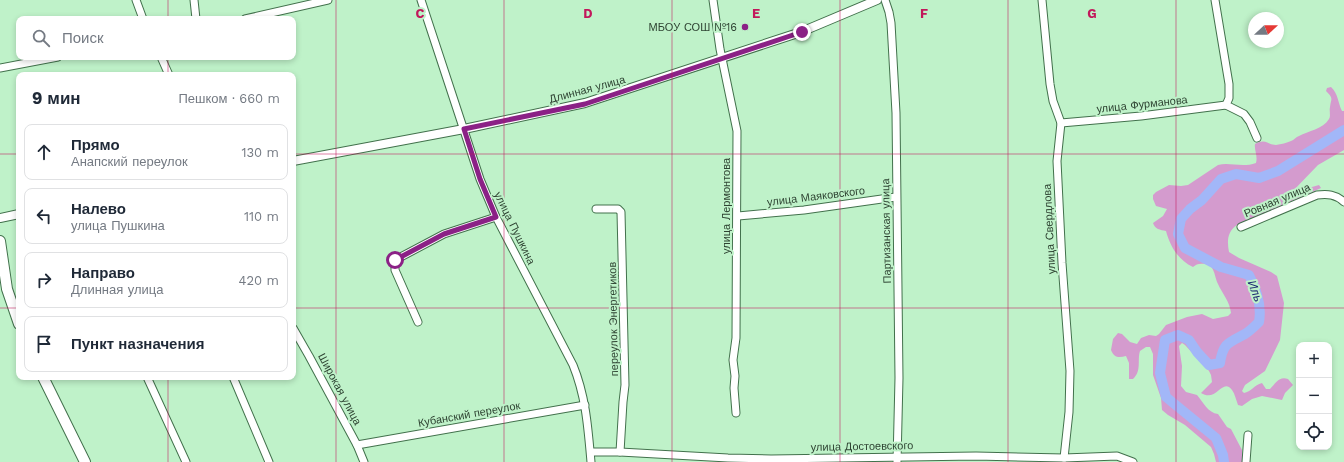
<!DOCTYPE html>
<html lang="ru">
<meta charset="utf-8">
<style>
body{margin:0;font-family:"Work Sans",sans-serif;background:#f2f2f3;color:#1f2937}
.controls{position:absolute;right:12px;bottom:12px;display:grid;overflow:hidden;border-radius:8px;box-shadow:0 2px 6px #0003}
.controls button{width:36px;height:36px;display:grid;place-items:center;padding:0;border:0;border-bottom:1px solid #e0e1e3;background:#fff;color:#1f2937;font:20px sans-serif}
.compass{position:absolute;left:1248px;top:12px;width:36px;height:36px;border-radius:50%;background:#fff;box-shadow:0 2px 6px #0003;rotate:68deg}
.stop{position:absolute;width:12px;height:12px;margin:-9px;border:3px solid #8b2186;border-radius:50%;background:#fff}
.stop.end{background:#8b2186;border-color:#fff;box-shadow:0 1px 4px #0008}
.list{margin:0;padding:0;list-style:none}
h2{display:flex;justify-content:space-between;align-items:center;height:52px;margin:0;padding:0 16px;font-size:17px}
h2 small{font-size:13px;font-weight:400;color:#747a83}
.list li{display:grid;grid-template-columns:26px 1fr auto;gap:12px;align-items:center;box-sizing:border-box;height:56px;margin:0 8px 8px;padding:0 8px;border:1px solid #e0e1e3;border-radius:8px}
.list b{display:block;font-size:15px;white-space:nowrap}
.list p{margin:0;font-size:13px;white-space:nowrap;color:#747a83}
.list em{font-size:13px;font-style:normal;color:#747a83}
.icon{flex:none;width:22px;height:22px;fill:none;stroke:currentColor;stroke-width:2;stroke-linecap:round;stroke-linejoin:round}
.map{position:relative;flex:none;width:1344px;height:462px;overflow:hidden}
.search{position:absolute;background:#fff;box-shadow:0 2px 6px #0003;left:16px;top:16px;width:280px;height:44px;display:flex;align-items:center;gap:10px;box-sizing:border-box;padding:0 14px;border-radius:8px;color:#747a83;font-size:15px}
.panel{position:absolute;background:#fff;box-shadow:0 2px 6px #0003;left:16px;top:72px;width:280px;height:308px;border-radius:8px}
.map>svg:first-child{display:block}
.forest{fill:#d49bce}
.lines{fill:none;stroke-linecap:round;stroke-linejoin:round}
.river{stroke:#a2b7f8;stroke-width:10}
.minor-casing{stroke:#42714c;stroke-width:9}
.major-casing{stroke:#42714c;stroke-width:10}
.highway-casing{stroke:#42714c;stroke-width:12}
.minor{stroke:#fff;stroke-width:7}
.major{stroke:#fff;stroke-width:8}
.highway{stroke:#fff;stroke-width:10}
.route{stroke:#8b2186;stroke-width:5}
.grid{fill:none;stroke:#c2185b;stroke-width:1;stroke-opacity:0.55}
.poi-dot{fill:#8b2186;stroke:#bff2c9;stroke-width:1.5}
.labels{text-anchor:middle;stroke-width:4;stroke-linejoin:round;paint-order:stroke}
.poi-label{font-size:11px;fill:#2e4332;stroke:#bff2c9;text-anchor:end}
.street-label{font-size:11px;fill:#2e4332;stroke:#bff2c9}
.water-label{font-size:12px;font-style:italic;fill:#1c2871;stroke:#bff2c9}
.grid-label{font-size:13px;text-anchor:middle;font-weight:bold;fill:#c2185b;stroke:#bff2c9;stroke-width:4;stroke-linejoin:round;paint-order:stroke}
</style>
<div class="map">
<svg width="1344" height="462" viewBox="0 0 1344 462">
<rect width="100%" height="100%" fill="#bff2c9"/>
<path class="forest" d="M1331 87C1338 93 1338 103 1342 111H1344V150L1318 165 1291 193 1319 185 1321 188 1237 225C1227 232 1227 241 1229 252L1239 258 1271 272 1277 276 1284 303 1280 340 1265 371 1245 385 1242 391 1244 393C1251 392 1254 385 1262 383L1266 389H1270C1276 383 1279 376 1288 379L1293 385 1285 393 1282 400 1262 396 1252 399 1242 406 1238 405C1236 400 1235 394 1232 390 1222 377 1217 403 1201 393L1212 382 1211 375 1209 371 1185 345 1182 343 1179 346 1182 366 1181 386 1186 392 1197 395C1203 402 1208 413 1218 414L1227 427 1231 429 1242 450V462H1216L1214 454 1211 447 1185 425 1168 415 1162 410 1161 398 1153 375V354L1150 347H1146L1140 351C1137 360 1142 371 1133 379H1129V363L1126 356C1119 358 1114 358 1111 350L1113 339 1118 333 1122 334 1130 342 1137 344 1141 338 1149 335 1156 336 1159 334 1166 325 1187 317 1202 314 1213 319 1228 316 1231 313C1230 302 1222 293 1218 284 1214 276 1215 265 1205 264 1200 263 1196 264 1193 267 1178 260 1170 246 1166 231 1160 230 1155 229 1153 223L1163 216 1167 209 1156 206 1153 199V195L1156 192 1169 185 1181 186 1188 185 1218 165C1230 162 1242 168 1256 163 1258 156 1254 150 1255 144 1266 138 1267 145 1276 145 1281 144 1287 143 1291 141 1294 140 1296 137 1299 136 1308 131 1323 129 1329 119 1331 116 1329 111 1330 107 1331 98 1334 99 1326 91L1327 88Z"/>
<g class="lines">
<path class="river" d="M1224 462 1223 455 1216 438 1166 397 1160 373 1165 340 1178 335 1189 340 1197 352 1209 365 1220 363C1223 343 1228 343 1245 334 1250 331 1255 326 1259 322 1262 305 1257 290 1249 275L1221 267 1185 248 1178 234 1181 219 1190 209 1202 200 1221 179 1236 174 1259 178 1278 171 1344 130"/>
<defs>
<g id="minor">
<path d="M136 0 143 19"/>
<path d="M194 0 196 19"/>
<path d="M421 0 480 179 496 217 573 365C586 397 588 428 591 462"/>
<path d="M713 0 720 49 737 131 736 338 733 360 735 376 734 388 736 413"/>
<path d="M885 0 889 12 891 23 896 113 899 378 897 462"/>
<path d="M1042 0 1050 84 1053 101 1061 123 1057 161 1062 263 1070 371 1069 412 1064 458"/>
<path d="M1215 0 1229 84V98L1226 105 1244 114 1250 122 1257 138"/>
<path d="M245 19 328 0"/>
<path d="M161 57 169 75"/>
<path d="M0 68 58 57"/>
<path d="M1061 123 1141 116 1226 105"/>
<path d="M596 209H618L621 212 625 385 623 402 620 452"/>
<path d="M738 216 804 210 896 197"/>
<path d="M1241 227 1317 195C1328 194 1335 194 1344 202"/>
<path d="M418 322 395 270V260L444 234 496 217"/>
<path d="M293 328 309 356 357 445 364 462"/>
<path d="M147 377 186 462"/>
<path d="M233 377 269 462"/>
<path d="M357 445 585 405"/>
<path d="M591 452H620L728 458 771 459 976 456 1064 458 1117 456 1133 462"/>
<path d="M1246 462 1248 435"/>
</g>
<g id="major">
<path d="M293 161 464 129 585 103 801 32 877 0"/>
<path d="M0 218 19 214"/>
</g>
<g id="highway">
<path d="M0 241 7 289 19 324"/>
<path d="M43 377 85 462"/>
</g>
</defs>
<use href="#minor" class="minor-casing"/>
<use href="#major" class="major-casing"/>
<use href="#highway" class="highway-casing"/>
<use href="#minor" class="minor"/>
<use href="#major" class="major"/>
<use href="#highway" class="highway"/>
</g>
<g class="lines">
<path class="route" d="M395 260 444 234 496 217 480 179 464 129 585 104 802 32"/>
</g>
<path class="grid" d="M168 0V19M336 0V462M504 0V462M672 0V462M840 0V462M1008 0V462M1176 0V462M168 57V75M0 154H19M293 154H1344M0 308H19M293 308H1344M168 377V462"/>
<circle class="poi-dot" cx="745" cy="27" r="4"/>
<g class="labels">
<g class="poi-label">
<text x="737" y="31">МБОУ СОШ №16</text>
</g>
<g class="street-label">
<text transform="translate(587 89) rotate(-15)" y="4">Длинная улица</text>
<text transform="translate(1142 104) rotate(-6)" y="4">улица Фурманова</text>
<text transform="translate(816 196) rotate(-7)" y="4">улица Маяковского</text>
<text transform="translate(1277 200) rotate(-23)" y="4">Ровная улица</text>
<text transform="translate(726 206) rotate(-90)" y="4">улица Лермонтова</text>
<text transform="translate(515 228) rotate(64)" y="4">улица Пушкина</text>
<text transform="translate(1049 229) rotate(-93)" y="4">улица Свердлова</text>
<text transform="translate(886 231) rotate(-91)" y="4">Партизанская улица</text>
<text transform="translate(613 319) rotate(-91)" y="4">переулок Энергетиков</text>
<text transform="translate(340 389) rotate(62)" y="4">Широкая улица</text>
<text transform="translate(469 414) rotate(-10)" y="4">Кубанский переулок</text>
<text transform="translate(862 446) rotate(-1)" y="4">улица Достоевского</text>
</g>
<g class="water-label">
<text transform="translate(1255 291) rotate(69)" y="4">Иль</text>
</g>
</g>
<g class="grid-label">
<text x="420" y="18">C</text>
<text x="588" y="18">D</text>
<text x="756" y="18">E</text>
<text x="924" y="18">F</text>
<text x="1092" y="18">G</text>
</g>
</svg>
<div class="controls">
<button>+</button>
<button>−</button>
<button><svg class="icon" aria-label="locate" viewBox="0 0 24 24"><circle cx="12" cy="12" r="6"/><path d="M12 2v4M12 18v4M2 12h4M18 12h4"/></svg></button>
</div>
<svg class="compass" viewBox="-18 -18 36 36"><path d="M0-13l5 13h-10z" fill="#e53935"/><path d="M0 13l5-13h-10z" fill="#747a83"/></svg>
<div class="stop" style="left:395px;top:260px"></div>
<div class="stop end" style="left:802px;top:32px"></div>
<div class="search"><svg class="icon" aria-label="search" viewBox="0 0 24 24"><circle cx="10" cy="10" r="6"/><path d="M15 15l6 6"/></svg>Поиск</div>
<section class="panel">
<h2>9 мин<small>Пешком · 660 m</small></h2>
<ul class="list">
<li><svg class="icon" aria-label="ahead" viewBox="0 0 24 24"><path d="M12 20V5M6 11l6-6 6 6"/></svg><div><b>Прямо</b><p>Анапский переулок</p></div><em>130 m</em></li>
<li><svg class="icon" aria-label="left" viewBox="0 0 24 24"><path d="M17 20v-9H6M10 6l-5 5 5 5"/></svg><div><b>Налево</b><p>улица Пушкина</p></div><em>110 m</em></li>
<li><svg class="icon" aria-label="right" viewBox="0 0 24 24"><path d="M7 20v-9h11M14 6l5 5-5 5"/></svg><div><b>Направо</b><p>Длинная улица</p></div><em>420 m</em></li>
<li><svg class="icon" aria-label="arrive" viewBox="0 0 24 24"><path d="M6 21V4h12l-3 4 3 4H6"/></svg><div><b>Пункт назначения</b></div></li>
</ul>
</section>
</div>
